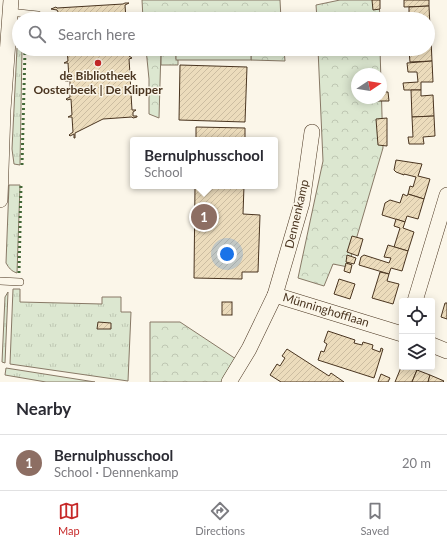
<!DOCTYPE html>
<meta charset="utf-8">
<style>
body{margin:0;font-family:Lato,sans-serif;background:#f7f7f7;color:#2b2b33}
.controls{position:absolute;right:12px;bottom:12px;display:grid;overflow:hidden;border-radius:4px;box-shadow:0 2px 10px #0003}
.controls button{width:36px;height:36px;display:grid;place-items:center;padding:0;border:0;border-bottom:1px solid #e1e1e2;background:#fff;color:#2b2b33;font:20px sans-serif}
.compass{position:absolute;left:351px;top:68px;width:36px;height:36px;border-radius:50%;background:#fff;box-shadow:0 2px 10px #0003;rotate:78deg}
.you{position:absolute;left:227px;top:254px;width:14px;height:14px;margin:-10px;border:3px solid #fff;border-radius:50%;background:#1a73e8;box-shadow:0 0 0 6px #1a73e833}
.badge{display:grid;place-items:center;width:26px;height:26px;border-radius:50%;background:#c62828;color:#fff;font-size:13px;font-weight:700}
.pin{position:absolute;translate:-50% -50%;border:2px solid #fff;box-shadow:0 1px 4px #0006}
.popup{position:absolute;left:130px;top:137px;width:148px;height:52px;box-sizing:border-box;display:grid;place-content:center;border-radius:4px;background:#fff;filter:drop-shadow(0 1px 3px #0005);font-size:13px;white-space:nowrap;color:#7c7c81}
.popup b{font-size:15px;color:#2b2b33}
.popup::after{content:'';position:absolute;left:50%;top:100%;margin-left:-8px;border:8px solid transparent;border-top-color:#fff}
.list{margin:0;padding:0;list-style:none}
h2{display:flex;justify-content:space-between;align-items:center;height:52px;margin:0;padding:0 16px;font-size:17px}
h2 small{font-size:13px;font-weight:400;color:#7c7c81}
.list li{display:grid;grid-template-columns:26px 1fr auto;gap:12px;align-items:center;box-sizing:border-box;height:56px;padding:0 16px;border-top:1px solid #e1e1e2}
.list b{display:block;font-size:15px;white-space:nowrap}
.list p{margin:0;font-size:13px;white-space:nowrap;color:#7c7c81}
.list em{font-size:13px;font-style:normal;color:#7c7c81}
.icon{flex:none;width:22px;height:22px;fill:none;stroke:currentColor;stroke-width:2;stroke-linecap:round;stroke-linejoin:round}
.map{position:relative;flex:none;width:447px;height:382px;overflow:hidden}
.search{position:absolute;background:#fff;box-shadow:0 2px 10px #0003;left:12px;right:12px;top:12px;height:44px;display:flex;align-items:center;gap:10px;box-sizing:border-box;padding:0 14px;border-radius:22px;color:#7c7c81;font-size:15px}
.sheet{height:108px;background:#fff}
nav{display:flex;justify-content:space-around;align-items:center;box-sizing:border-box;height:56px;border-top:1px solid #e1e1e2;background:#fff;font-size:11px;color:#7c7c81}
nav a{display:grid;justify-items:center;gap:2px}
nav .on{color:#c62828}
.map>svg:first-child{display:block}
.grass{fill:url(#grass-tufts);stroke:#887966}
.forest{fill:url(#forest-crowns);stroke:#887966;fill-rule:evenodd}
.park{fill:#dce7d0;stroke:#887966}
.building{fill:url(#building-hatch);stroke:#4a3520}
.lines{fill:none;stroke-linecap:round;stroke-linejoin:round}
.service-casing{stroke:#4a3520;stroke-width:8}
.minor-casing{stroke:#4a3520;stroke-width:16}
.service{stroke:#fbf6e9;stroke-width:7}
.minor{stroke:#fbf6e9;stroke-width:15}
.hedge{stroke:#436837;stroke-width:3;stroke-dasharray:2 3;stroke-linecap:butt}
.poi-dot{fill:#c62828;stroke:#fbf6e9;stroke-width:1.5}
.labels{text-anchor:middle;stroke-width:3;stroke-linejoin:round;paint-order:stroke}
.poi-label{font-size:12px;font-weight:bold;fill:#4a3520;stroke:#fbf6e9}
.street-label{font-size:12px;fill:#4a3520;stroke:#fbf6e9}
</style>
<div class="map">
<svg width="447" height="382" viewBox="0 0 447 382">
<defs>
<pattern id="grass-tufts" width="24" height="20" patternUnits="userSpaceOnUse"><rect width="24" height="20" fill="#dce7d0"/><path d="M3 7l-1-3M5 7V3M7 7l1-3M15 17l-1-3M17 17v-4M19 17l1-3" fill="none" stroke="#bec7b2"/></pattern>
<pattern id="forest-crowns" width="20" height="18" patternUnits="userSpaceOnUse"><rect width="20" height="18" fill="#dce7d0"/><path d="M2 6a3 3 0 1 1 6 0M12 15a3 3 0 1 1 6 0" fill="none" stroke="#bec7b2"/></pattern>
<pattern id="building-hatch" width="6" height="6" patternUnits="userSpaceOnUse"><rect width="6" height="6" fill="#ecdcbc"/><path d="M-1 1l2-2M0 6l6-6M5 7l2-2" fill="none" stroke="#ccbda1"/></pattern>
</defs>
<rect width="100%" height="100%" fill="#fbf6e9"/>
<g class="grass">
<path d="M17 48 22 49 20 165 14 164 12 149Z"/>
<path d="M161 49H176V59L178 60V65H161Z"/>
<path d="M9 185H20L17 273C11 271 9 268 6 263Z"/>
<path d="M13 289H20V302L102 304V297H121V312H131L128 381 10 364Z"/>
<path d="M8 292 5 363 2 362 5 297Z"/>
<path d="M6 368 95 382H46L5 375Z"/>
</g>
<g class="forest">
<path d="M142 0H280L281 19H143Z"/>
<path d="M340 0H379L380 19H317L316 5Z"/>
<path d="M146 49H161L159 118 149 114V79Z"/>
<path d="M251 49H284L285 61 251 60Z"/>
<path d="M318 49H380L383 148 348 267 333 264 324 286 298 278 323 161ZM357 74H381V98H357Z"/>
<path d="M150 322H180L236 359 221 382H150Z"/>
</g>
<rect class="park" x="176" y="49" width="75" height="11"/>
<g class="building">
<path d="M372 0H380V9L373 10Z"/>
<path d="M404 0H429V6L404 7Z"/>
<path d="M125 3H129L125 5 126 19H62L57 10 51 9 56 7 57 8 123 4Z"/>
<path d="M429 6 430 27H428V19H415V17L409 18V7Z"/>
<path d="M428 40H431L432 61 410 62 409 51 404 49H428Z"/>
<path d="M67 49H128L129 56 132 58 129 59 130 74H134V75L130 76 131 92 135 93 131 94 132 110H136L133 112V116H137V117L133 118 132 117 103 119 75 133V138H74V134L70 136 69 135 73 132 72 117H68L72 115 71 99 67 100 66 99 70 97V81H65L69 79 68 63H64L68 61Z"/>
<path d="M432 61 433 82H421V90H404L403 83 418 82 417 72H408L407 63Z"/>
<path d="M180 65 247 67 245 122 179 120Z"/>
<path d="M411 90H421V96L433 95 434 116 412 117Z"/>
<path d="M381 92H388L389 101H377V98H381Z"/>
<path d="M434 116 435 136 423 137 424 144H409L408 137H413L412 117Z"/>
<path d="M387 118V146L378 145 376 119Z"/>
<path d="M196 127 245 128V140H196Z"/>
<path d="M396 160 422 164 418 176 430 179 424 199 408 194 410 186 413 187 416 177 404 174V175L396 172 394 170Z"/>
<path d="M195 186H244L243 214 260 215 258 272H242V279L194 278Z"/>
<path d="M403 194 407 196 408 194 424 199 418 219 407 216 405 222 382 215 385 203 390 200 400 203Z"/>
<path d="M396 219 405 222 403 228 414 232 408 251 394 247 400 228 394 226Z"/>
<path d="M352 236 363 239 358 256 347 252Z"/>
<path d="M388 245 408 251 402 271 391 268 389 274 359 265 361 257 364 255 389 263 391 258 384 257Z"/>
<path d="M347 255 356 258 354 264 346 262Z"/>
<path d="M346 263 352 265 350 273 344 271Z"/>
<path d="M380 272 389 274 387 281 399 284 393 304 372 298Z"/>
<path d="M339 279 355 284 350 299 334 294Z"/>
<rect x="222" y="302" width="10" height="13"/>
<path d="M445 303H447V319L441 317Z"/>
<path d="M98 322 111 323V329H97Z"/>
<path d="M328 331 355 340 354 343 362 345 363 342 373 345 372 349 380 352 381 348 383 349 374 378 318 360 321 351 324 352 327 344 324 342Z"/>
<path d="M287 349 329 376 331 373 344 382H281L270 375 277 364 280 366 285 358 282 356Z"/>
<path d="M402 365V367H410L417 370 412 382H395Z"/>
<path d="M417 370 430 375 428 382H412Z"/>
<path d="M381 374 390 378 388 382H378Z"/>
<path d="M430 375 444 381 443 382H428Z"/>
</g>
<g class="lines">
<defs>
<g id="service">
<path d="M9 12 38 15 44 19"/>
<path d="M0 281 20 282"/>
</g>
<g id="minor">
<path d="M0 200 3 110 11 0"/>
<path d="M275 295 302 203 312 132"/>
<path d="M415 301 447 195"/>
<path d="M432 345 447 351"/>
<path d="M229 382 249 349 275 295 402 334"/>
</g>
</defs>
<use href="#service" class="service-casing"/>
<use href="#minor" class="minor-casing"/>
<use href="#service" class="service"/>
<use href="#minor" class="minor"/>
<g class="hedge">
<path d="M22 165 25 50"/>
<path d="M19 273 21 185"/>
</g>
</g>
<circle class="poi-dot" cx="98" cy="63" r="4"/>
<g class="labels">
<g class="poi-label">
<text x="98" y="80">de Bibliotheek<tspan x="98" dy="14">Oosterbeek | De Klipper</tspan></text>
</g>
<g class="street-label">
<text transform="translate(297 214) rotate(-77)" y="4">Dennenkamp</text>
<text transform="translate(326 310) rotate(17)" y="4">Münninghofflaan</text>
</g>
</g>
</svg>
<div class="controls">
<button><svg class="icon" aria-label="locate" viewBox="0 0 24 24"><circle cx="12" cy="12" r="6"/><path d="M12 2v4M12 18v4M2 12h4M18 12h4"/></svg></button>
<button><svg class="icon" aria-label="layers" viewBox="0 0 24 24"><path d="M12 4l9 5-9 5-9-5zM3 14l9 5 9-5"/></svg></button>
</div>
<svg class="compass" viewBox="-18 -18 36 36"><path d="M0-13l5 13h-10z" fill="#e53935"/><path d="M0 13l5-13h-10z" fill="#7c7c81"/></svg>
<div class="you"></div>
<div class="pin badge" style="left:204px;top:217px;background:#8d6e63">1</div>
<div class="popup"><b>Bernulphusschool</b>School</div>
<div class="search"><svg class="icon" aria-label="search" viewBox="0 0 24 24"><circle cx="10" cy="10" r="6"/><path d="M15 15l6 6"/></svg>Search here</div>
</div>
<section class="sheet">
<h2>Nearby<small></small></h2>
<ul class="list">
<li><span class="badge" style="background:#8d6e63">1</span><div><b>Bernulphusschool</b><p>School · Dennenkamp</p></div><em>20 m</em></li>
</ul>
</section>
<nav>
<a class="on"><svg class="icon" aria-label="map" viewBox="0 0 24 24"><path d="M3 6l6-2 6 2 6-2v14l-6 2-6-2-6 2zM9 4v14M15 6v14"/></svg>Map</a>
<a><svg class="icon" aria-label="directions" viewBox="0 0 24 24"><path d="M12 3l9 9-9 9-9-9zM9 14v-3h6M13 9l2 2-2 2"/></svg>Directions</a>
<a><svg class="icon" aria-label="saved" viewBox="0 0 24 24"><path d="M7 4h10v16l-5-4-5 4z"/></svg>Saved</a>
</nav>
